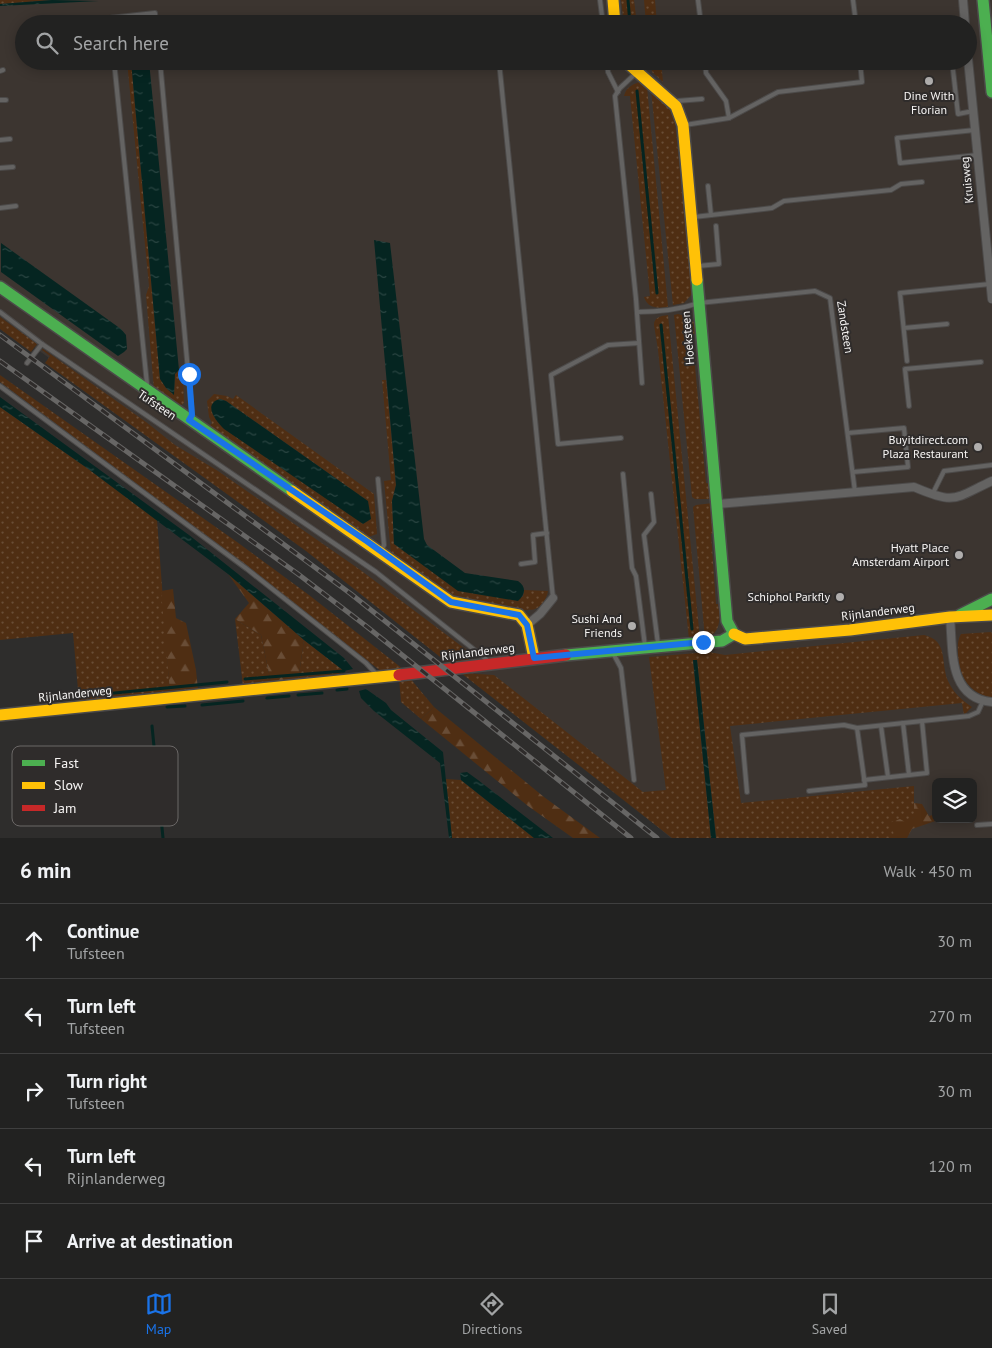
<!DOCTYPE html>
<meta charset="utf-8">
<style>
body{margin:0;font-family:"PT Sans",sans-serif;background:#2e2f2e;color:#f1f3f6}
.controls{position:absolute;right:15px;bottom:15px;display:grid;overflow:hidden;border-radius:8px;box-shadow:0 2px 12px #0003}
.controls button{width:45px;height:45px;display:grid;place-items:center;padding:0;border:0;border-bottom:1px solid #3f3f3f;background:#222221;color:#f1f3f6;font:25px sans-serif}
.stop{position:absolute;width:15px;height:15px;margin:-11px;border:4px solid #1a73e8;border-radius:50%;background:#fff}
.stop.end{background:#1a73e8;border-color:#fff;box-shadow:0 1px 5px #0008}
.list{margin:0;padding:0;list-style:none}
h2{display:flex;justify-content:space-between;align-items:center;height:65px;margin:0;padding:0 20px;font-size:21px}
h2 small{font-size:16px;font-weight:400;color:#a2a4a5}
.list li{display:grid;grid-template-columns:32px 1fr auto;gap:15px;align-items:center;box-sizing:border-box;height:75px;padding:0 20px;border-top:1px solid #3f3f3f}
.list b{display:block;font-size:19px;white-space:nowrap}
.list p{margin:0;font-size:16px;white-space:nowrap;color:#a2a4a5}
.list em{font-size:16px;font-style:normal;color:#a2a4a5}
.icon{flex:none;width:28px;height:28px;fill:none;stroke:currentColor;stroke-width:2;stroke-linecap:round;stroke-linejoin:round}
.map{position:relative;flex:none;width:992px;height:838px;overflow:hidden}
.search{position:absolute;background:#222221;box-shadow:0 2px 12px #0003;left:15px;right:15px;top:15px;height:55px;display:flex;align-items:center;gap:12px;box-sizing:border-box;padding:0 18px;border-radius:28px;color:#a2a4a5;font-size:19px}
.sheet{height:440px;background:#222221}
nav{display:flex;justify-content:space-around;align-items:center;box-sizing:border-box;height:70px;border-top:1px solid #3f3f3f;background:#222221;font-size:14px;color:#a2a4a5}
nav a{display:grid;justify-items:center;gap:2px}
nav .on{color:#1a73e8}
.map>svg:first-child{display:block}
.built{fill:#3c3530;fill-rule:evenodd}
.grass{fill:url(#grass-dots);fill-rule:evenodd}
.forest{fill:url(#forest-firs)}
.water{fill:url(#water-ripples)}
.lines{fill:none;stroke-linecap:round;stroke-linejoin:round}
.stream{stroke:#052521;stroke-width:3}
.lane-casing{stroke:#4c4a49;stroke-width:6}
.street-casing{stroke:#4c4a49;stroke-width:10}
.fast-casing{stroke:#4c4a49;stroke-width:14}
.slow-casing{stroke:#4c4a49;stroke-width:14}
.jam-casing{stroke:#4c4a49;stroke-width:14}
.lane{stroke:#646362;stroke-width:4}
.street{stroke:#646362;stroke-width:8}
.fast{stroke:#4caf50;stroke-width:11}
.slow{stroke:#ffc107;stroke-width:11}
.jam{stroke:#c62828;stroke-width:11}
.rail-casing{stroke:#676665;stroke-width:5}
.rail{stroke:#2f2c2b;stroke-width:3;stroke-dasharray:9;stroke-linecap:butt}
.route{stroke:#1a73e8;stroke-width:6}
.poi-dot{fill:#b0aead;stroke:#2f2c2b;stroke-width:2}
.labels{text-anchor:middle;stroke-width:4;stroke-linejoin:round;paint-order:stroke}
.poi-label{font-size:12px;fill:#f6f4f3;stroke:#2f2c2b;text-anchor:end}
.street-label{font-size:12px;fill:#f6f4f3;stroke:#2f2c2b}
.key{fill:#2f2c2b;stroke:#6b6867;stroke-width:1}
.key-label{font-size:14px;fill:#f6f4f3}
</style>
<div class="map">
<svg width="992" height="838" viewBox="0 0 992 838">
<defs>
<pattern id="grass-dots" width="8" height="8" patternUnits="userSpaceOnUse" patternTransform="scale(1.25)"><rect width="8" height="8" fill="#4f2e13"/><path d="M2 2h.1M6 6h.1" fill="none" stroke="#694d36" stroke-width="1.8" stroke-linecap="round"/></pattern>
<pattern id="forest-firs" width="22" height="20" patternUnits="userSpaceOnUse" patternTransform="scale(1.25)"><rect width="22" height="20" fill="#4f2e13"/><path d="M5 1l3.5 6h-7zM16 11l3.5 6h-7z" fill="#694d36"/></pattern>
<pattern id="water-ripples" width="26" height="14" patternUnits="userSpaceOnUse" patternTransform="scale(1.25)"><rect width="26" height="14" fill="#052521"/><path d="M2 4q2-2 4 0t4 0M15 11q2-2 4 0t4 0" fill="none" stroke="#2a4542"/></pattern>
</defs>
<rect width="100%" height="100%" fill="#2e2d2c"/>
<path class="built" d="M0 0H992V838H671L464 668 169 446 0 322ZM24 24H968V61H24ZM936 782H973V819H936Z"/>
<g class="grass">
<path d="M0 0H52L0 4Z"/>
<path d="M621 0H634L637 24H624Z"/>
<path d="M644 0H655L657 24H646Z"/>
<path d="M127 61H131L160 379 174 394 175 373 179 370 183 375 184 403 180 406 154 390 146 295 149 286Z"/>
<path d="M651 61H661L663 82 652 72Z"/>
<path d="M639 82 647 87 668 307C658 308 648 309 644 297L650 296 630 96H624C626 88 631 85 639 82Z"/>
<path d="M651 90 674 113 675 122 692 294 684 303 673 305Z"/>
<path d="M678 314 688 317 695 323 696 333 692 335 706 483 711 484 713 499H695L692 497 674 315Z"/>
<path d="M668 315 700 639H689L658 350 654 325C654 317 661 316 668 315Z"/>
<path d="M0 317 37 344 31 352 0 329Z"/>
<path d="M43 349 146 422 175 445 218 471 359 569 468 651 469 662 449 664 306 551 45 363 50 356 42 350Z"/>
<path d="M0 375 237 542 309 595 403 669 382 672 228 552 0 382Z"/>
<path d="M382 380H386L396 485 392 501 394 544 523 597 524 590 548 591C547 598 542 606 535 609 526 613 464 603 455 598 433 586 412 568 391 553L384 481 391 480Z"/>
<path d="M214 394 227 396 233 399 236 395 374 494 377 534 368 537 209 427 212 423 209 417 207 401ZM220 399 226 401 368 501Z"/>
<path d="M0 407 87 468 157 520 170 692 79 701 73 633 0 640Z"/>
<path d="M713 503 715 533 711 534 716 604H718C720 617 722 634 705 638L693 507 696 505Z"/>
<path d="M235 619 261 635 271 683 243 686Z"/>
<path d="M991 632 992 633V698C969 693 959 676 958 654 958 647 957 641 961 634Z"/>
<path d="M924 635C949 641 940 662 948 681 953 692 961 700 972 707L964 715 962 703 730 726 741 803 914 786V817L896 838H716L697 660H693L711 838H672L461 673 494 675 643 792 666 790 649 657 709 652 725 655Z"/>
<path d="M304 640 344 671 331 678 298 681Z"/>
<path d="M409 677 434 707 421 719 401 702 399 678Z"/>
<path d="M446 779 461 780 534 838H452Z"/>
</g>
<g class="forest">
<path d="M228 574 304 640 298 681 271 683 261 635 235 619 249 603Z"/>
<path d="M173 589 176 618 186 623 196 670 198 690 170 692 161 591Z"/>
<path d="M434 707 544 797 600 838H573L528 806 421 719Z"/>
<path d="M914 803 922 804 929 816 936 814V819H941L912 829 907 838H896L889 823 900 819 907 823 914 817Z"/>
</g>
<g class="water">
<path d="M52 0 99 1 0 6V4Z"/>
<path d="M131 61H149L179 370 175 374 174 395 166 388 160 379Z"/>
<path d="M374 240 390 243 424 539 427 545 465 573 518 581C527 587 525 595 518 601L458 591 394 544 392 501 396 485Z"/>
<path d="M1 243 121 329 126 335 127 349 124 352 118 356 1 272Z"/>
<path d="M0 397 189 535 344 658 353 669 344 671 304 640 228 574 87 468 0 407Z"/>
<path d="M220 399 226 401 368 501 371 519 363 524 224 429C216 421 202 404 220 399Z"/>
<path d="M693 660H697L716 838H711Z"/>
<path d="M366 689 386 703 391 710 443 752 452 838H449L440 763 374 711 361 698 359 691Z"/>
<path d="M467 772 478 780 553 838H534L461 780 460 773Z"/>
</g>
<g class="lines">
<g class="stream">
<path d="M628 0 630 24"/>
<path d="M637 91 657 293"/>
<path d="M661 325 692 629"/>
<path d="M245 679 344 671"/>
<path d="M337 690 347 689"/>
<path d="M94 695 227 682"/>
<path d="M298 695 322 693"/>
<path d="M267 698 289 696"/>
<path d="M202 705 243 701"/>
<path d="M167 707 185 706"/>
<path d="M152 726 163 838"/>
</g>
<defs>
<g id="lane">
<path d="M600 0 603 24"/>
<path d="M698 0 701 24"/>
<path d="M853 0 856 24"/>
<path d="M495 18V24"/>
<path d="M110 24V18L155 13 156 24"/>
<path d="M114 61 147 384 145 387"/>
<path d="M160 61 192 415 191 417"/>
<path d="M499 61 553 598"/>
<path d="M607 61 608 72 618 92"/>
<path d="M705 61 706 73 726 101 729 118"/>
<path d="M952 61 958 114 973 111"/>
<path d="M0 71 3 70"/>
<path d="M635 74 620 88 615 96 636 299 642 383"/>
<path d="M0 100H6"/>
<path d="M677 101 702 99"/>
<path d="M685 125 729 118 778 92 862 82 860 61"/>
<path d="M975 130 897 138 900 163 978 155"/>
<path d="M0 140 10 139"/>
<path d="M0 168 13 167"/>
<path d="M708 186 711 215"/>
<path d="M0 208 16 206"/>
<path d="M694 217 772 208 784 201 891 190 901 184 922 182"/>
<path d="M698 266 719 264 716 226"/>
<path d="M0 312 42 344 376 572 486 659 485 663"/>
<path d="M637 312C658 312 678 310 699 303L815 291 830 298 855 492"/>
<path d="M904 328 947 324"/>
<path d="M907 361 900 293 990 284"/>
<path d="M27 363 42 344"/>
<path d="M0 386 247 569 366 663 377 675"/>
<path d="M909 406 905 369 981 362"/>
<path d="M848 433 904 428 908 467 853 472"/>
<path d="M621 438 558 444 551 375 608 345 639 343"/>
<path d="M623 474 632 568 636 576 645 646"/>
<path d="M378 479 384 545 381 551"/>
<path d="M651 494 654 522 644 535 658 644"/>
<path d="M932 495 944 471 992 465"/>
<path d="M521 564 535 562 533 535 547 533"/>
<path d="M613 653 621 668 634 780"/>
<path d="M903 723 909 775"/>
<path d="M881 726 888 777"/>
<path d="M864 780 927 773 922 721"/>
<path d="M809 791 865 785 857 728"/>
<path d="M747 792 742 735 844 725 857 728 969 716 978 712 983 701"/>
<path d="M977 825 992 824"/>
</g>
<g id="street">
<path d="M963 0 965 24"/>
<path d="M968 59 992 299"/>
<path d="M718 504 914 487C956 505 953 499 992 481"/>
<path d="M950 617C953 650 948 698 992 702"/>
<path d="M527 625 540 614 553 598"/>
</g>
<g id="fast">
<path d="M983 0 992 92"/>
<path d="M697 280 727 621 734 634"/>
<path d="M0 287 292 491"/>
<path d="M960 615 992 599"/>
<path d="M566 655 722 641 734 634"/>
</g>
<g id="slow">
<path d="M613 0 615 24"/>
<path d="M625 61 676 106 683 125 697 280"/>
<path d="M292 491 451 602 519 615 527 625 534 658"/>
<path d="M734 634 745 639 850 630 950 617 992 615"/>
<path d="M0 715 399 675"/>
</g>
<path id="jam" d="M399 675 566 655"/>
</defs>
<use href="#lane" class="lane-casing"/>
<use href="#street" class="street-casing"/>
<use href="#fast" class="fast-casing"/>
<use href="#slow" class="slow-casing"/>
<use href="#jam" class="jam-casing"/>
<use href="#lane" class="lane"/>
<use href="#street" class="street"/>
<use href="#fast" class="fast"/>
<use href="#slow" class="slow"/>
<use href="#jam" class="jam"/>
<defs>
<g id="rail">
<path d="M0 335 351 594 657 838"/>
<path d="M0 361 298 574 366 626 631 838"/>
</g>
</defs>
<use href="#rail" class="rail-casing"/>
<use href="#rail" class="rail"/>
</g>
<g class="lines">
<path class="route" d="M189 374 192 415 189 420 368 542 451 602 519 615 527 625 534 658 703 642"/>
</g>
<g class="poi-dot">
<circle cx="929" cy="81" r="5"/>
<circle cx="978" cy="447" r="5"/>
<circle cx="959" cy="555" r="5"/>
<circle cx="840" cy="597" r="5"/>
<circle cx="632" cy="626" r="5"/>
</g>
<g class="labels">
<g class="poi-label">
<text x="929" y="100" text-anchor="middle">Dine With<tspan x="929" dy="14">Florian</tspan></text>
<text x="968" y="444">Buyitdirect.com<tspan x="968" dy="14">Plaza Restaurant</tspan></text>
<text x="949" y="552">Hyatt Place<tspan x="949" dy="14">Amsterdam Airport</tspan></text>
<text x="830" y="601">Schiphol Parkfly</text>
<text x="622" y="623">Sushi And<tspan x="622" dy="14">Friends</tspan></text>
</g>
<g class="street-label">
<text transform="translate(967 180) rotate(-96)" y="4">Kruisweg</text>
<text transform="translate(845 327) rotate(81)" y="4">Zandsteen</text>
<text transform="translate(688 338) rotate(-95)" y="4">Hoeksteen</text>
<text transform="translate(157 405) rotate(34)" y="4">Tufsteen</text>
<text transform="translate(878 612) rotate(-7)" y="4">Rijnlanderweg</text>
<text transform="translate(478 652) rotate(-7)" y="4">Rijnlanderweg</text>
<text transform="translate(75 694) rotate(-6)" y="4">Rijnlanderweg</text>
</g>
</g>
<rect x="12" y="746" width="166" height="80" rx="8" class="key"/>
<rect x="22" y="760" width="23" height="6" fill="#4caf50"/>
<rect x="22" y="782" width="23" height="7" fill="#ffc107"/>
<rect x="22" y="805" width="23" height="6" fill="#c62828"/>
<g class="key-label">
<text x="54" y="768">Fast</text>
<text x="54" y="790">Slow</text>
<text x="54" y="813">Jam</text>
</g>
</svg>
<div class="controls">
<button><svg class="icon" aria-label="layers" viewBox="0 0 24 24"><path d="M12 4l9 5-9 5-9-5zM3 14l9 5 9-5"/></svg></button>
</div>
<div class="stop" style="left:189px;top:374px"></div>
<div class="stop end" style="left:703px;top:642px"></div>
<div class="search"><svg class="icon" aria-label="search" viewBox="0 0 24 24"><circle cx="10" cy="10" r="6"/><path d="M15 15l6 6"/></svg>Search here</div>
</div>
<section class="sheet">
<h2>6 min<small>Walk · 450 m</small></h2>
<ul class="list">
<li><svg class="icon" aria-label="ahead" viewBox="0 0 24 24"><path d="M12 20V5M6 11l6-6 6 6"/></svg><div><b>Continue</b><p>Tufsteen</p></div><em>30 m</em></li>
<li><svg class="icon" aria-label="left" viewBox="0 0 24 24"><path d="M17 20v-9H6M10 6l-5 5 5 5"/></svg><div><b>Turn left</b><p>Tufsteen</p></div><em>270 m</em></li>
<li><svg class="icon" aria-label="right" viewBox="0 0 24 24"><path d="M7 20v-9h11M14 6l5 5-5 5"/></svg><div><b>Turn right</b><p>Tufsteen</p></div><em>30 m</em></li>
<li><svg class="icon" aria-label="left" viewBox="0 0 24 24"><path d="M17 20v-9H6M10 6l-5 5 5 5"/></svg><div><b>Turn left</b><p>Rijnlanderweg</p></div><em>120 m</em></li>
<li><svg class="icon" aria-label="arrive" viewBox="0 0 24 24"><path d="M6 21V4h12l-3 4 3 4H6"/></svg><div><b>Arrive at destination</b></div></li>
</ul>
</section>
<nav>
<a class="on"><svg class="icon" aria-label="map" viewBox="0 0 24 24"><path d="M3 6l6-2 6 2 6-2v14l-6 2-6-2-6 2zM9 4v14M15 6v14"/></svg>Map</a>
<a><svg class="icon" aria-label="directions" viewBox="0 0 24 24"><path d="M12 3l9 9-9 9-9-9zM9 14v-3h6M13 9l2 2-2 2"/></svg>Directions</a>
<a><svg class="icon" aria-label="saved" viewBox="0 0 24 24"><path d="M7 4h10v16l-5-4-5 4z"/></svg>Saved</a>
</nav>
